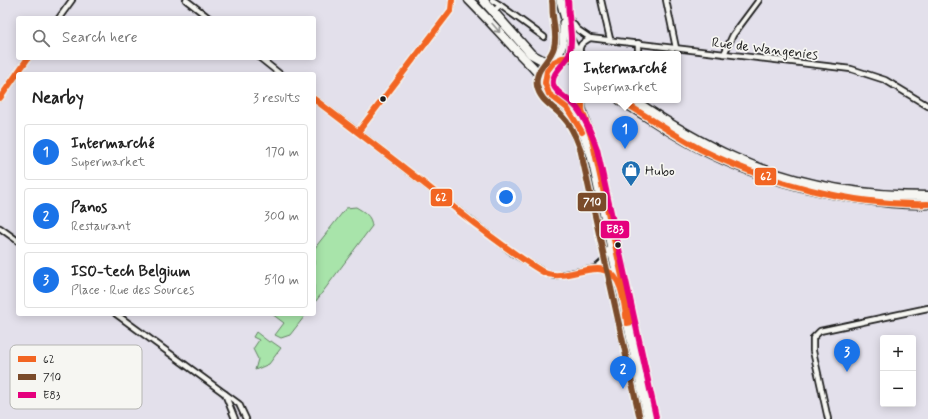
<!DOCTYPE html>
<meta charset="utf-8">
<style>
body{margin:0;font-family:Mynerve,sans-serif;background:#f6f6f6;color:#222}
.controls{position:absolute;right:12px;bottom:12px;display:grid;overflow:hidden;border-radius:4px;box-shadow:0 2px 10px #0003}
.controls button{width:36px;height:36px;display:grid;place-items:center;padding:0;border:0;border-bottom:1px solid #e0e0e0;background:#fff;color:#222;font:20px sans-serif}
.you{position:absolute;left:506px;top:197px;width:14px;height:14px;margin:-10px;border:3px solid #fff;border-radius:50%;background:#1a73e8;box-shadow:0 0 0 6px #1a73e833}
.badge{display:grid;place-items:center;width:26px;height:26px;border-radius:50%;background:#1a73e8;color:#fff;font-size:13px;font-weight:700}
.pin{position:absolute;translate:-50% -33px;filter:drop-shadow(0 1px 2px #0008)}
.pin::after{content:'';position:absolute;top:21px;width:14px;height:12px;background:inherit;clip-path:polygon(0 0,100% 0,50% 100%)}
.popup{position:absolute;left:569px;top:51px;width:112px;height:52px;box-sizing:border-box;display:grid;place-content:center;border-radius:4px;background:#fff;filter:drop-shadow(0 1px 3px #0005);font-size:13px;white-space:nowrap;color:#767676}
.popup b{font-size:15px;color:#222}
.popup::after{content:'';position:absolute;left:50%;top:100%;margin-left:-8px;border:8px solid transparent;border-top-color:#fff}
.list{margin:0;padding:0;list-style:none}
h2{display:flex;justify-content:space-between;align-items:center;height:52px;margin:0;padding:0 16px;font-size:17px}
h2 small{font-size:13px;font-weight:400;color:#767676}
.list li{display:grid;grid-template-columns:26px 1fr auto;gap:12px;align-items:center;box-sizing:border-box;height:56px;margin:0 8px 8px;padding:0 8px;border:1px solid #e0e0e0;border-radius:4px}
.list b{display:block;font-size:15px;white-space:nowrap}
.list p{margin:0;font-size:13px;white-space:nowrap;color:#767676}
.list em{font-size:13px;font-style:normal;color:#767676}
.icon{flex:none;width:22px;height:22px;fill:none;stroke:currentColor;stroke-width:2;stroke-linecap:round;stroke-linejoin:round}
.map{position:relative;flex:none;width:928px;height:419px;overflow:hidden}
.search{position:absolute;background:#fff;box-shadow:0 2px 10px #0003;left:16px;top:16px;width:300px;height:44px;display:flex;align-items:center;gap:10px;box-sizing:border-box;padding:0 14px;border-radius:4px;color:#767676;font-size:15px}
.panel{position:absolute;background:#fff;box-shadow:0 2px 10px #0003;left:16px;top:72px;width:300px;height:244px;border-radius:4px}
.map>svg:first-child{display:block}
.green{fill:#a8e4aa;stroke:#628063}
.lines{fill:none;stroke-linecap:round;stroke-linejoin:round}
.minor-casing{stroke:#1c1c1c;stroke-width:8}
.primary-casing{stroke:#1c1c1c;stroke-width:10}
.trunk-casing{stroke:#1c1c1c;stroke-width:11}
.minor{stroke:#f6f6f2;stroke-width:4.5}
.primary{stroke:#f6f6f2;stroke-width:7}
.trunk{stroke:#f6f6f2;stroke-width:8}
.bus-1-casing{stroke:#f6f6f2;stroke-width:9}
.bus-2-casing{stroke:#f6f6f2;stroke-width:9}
.bus-3-casing{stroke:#f6f6f2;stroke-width:9}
.bus-1{stroke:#f26522;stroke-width:6}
.bus-2{stroke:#7a4b2a;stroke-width:6}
.bus-3{stroke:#e5007d;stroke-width:6}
.oneway{stroke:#949492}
.bus-dot{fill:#1c1c1c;stroke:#f6f6f2;stroke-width:1.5}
.labels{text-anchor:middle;stroke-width:3.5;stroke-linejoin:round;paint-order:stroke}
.street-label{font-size:14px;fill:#1c1c1c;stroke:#f6f6f2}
.poi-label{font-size:14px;fill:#1c1c1c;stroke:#f6f6f2;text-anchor:start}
.key{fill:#f6f6f2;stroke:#b5b5b2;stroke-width:1}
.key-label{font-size:11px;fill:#1c1c1c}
.line-badge{stroke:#f6f6f2;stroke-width:1.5}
.badge-label{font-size:11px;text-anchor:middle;font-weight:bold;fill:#fff}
</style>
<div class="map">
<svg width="928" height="419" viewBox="0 0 928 419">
<rect width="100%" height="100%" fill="#e3e0eb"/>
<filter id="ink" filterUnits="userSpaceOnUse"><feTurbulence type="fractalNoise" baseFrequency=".025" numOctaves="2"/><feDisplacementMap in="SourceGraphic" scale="8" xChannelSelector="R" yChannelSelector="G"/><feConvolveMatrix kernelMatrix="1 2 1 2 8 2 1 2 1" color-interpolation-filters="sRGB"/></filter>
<g filter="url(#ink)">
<g class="green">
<path d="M356 207C364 212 371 215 372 226L316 301H314V249L346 208Z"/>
<path d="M272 314H304V317L290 335 281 338 275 335 284 323Z"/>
<path d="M256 332 269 342 271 341 281 348 269 364 255 370 258 359 253 349 259 340 253 337Z"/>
</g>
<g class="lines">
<defs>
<g id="minor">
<path d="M186 0 209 18"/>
<path d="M492 0 500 5 494 11"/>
<path d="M601 0 610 39"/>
<path d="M666 0 676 48"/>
<path d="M500 5 544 37"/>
<path d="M565 16 567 15 577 29 590 38 851 69 885 80 928 106"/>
<path d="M59 18 72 0"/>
<path d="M638 43V54"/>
<path d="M580 53C578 44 584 42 590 38"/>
<path d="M724 54 733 35 759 0"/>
<path d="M260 58 280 74"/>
<path d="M0 98 28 58"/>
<path d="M314 99 358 132 514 254 547 274 554 276 596 268 607 271 617 280"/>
<path d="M358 132 451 10 452 0"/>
<path d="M0 228 18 241"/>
<path d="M596 268 605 260 610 247"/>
<path d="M116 314 239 404 246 419"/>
<path d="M225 394 235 419"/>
<path d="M828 419 813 351V338L820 331 928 308"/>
</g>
<g id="primary">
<path d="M560 0 570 38 578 54"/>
<path d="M557 60 563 44V23"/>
<path d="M582 100C579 110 592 137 595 149L654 419"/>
<path d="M559 101C576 115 585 135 591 156L648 419"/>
</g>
<g id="trunk">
<path d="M469 0C485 16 500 33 516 50 526 61 538 70 545 83"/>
<path d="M483 0 531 54 542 60 554 62"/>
<path d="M572 57C529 54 545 121 581 100"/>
<path d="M620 100C650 118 679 139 711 154 757 176 805 190 856 198 880 202 904 205 928 204"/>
<path d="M634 100C666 122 699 142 735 158 795 185 862 196 928 196"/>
</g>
</defs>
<use href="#minor" class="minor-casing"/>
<use href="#primary" class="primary-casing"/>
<use href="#trunk" class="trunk-casing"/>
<use href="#minor" class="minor"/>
<use href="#primary" class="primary"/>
<use href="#trunk" class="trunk"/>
<defs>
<g id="bus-1">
<path d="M572 57 562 58 554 62 547 71 545 83 549 94 567 108 582 132"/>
<path d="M0 98 28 58"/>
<path d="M314 99C355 130 396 161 436 193 471 221 505 249 543 272 566 285 603 252 618 282 624 293 625 310 627 323L632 322 592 139 582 110V100"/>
<path d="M620 100C647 116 672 134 700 149 767 183 853 206 928 204"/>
<path d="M358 132 451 10 452 0"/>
</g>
<path id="bus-2" d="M552 1C553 6 552 11 553 16 554 27 557 37 554 47 550 62 534 68 537 86 540 101 553 106 562 116 571 125 576 137 580 148L640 419"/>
<path id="bus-3" d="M568 0C569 5 568 10 569 15 570 29 573 41 569 55 565 64 551 73 553 84 556 94 570 99 577 108 586 120 592 134 597 149L656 417"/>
</defs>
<use href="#bus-1" class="bus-1-casing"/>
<use href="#bus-2" class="bus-2-casing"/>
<use href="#bus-3" class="bus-3-casing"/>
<use href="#bus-1" class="bus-1"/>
<use href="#bus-2" class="bus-2"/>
<use href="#bus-3" class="bus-3"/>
</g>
<defs><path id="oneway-shaft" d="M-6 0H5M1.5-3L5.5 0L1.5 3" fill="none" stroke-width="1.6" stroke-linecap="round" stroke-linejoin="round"/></defs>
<use class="oneway" href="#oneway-shaft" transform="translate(496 28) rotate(49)"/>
</g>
<defs>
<symbol id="shop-pin" viewBox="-11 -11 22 30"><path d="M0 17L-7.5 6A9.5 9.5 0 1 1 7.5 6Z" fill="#1f6fb2" stroke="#f6f6f2"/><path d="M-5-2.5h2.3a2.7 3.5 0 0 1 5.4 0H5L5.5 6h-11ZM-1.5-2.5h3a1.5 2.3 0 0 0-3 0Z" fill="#fff"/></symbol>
</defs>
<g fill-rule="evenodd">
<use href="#shop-pin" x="620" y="159" width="22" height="30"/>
</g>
<g class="bus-dot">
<circle cx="383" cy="99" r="3.5"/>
<circle cx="618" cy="245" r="3.5"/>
</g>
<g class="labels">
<g class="street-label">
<text transform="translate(765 48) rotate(7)" y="5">Rue de Wangenies</text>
</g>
<g class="poi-label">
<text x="645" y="175">Hubo</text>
</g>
</g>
<rect x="10" y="345" width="132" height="64" rx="6" class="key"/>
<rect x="18" y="356" width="18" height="6" fill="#f26522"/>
<rect x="18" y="374" width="18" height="6" fill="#7a4b2a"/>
<rect x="18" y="392" width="18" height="6" fill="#e5007d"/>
<g class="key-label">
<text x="43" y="363">62</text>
<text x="43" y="381">710</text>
<text x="43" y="399">E83</text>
</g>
<g class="line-badge">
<rect x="754" y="167" width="23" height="19" rx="4" fill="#f26522"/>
<rect x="430" y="188" width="23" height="19" rx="4" fill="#f26522"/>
<rect x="577" y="192" width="30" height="20" rx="4" fill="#7a4b2a"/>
<rect x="600" y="220" width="30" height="19" rx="4" fill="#e5007d"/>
</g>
<g class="badge-label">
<text x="766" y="180">62</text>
<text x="441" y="201">62</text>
<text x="592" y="206">710</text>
<text x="615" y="233">E83</text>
</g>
</svg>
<div class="controls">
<button>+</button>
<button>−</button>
</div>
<div class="you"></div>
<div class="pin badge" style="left:625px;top:149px">1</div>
<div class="popup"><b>Intermarché</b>Supermarket</div>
<div class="pin badge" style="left:623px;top:389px">2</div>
<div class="pin badge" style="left:847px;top:372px">3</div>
<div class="search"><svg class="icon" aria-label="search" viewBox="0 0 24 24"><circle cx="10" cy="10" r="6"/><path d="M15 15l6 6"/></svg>Search here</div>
<section class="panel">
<h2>Nearby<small>3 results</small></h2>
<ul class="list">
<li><span class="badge">1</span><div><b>Intermarché</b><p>Supermarket</p></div><em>170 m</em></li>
<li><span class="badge">2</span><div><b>Panos</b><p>Restaurant</p></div><em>300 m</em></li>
<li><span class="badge">3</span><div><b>ISO-tech Belgium</b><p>Place · Rue des Sources</p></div><em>510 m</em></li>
</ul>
</section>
</div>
